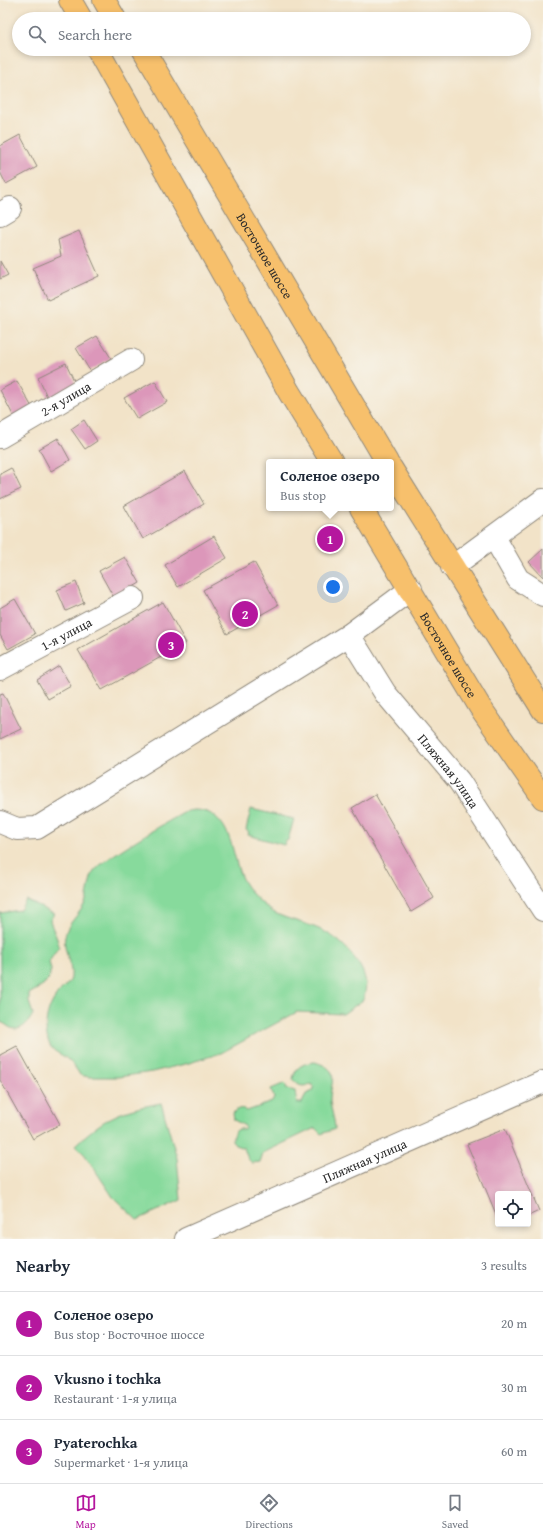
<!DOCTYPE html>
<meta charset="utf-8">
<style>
body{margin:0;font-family:"Gentium Book Plus",serif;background:#f2f2f3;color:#1f2937}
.controls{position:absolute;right:12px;bottom:12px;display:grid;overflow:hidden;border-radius:4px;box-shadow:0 2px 6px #0003}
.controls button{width:36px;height:36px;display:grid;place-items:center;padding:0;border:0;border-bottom:1px solid #e0e1e3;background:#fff;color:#1f2937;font:20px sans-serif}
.you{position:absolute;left:333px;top:587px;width:14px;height:14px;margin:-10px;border:3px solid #fff;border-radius:50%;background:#1a73e8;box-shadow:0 0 0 6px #1a73e833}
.badge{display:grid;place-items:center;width:26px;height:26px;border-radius:50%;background:#b5179e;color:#fff;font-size:13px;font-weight:700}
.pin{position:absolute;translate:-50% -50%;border:2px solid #fff;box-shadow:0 1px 4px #0006}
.popup{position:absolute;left:266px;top:459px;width:128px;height:52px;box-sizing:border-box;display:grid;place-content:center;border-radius:4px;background:#fff;filter:drop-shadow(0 1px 3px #0005);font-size:13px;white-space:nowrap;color:#747a83}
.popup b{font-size:15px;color:#1f2937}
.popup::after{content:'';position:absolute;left:50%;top:100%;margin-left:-8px;border:8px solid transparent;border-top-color:#fff}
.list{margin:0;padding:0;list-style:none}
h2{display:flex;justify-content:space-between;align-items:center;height:52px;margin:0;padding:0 16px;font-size:17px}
h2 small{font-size:13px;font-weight:400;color:#747a83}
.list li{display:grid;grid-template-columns:26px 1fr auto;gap:12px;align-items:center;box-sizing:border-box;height:64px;padding:0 16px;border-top:1px solid #e0e1e3}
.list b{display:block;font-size:15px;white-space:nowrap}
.list p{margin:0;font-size:13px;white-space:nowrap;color:#747a83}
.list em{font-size:13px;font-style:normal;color:#747a83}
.icon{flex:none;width:22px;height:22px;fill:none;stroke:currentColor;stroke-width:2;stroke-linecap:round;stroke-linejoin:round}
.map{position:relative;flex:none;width:543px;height:1239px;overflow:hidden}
.search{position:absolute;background:#fff;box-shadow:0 2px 6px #0003;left:12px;right:12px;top:12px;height:44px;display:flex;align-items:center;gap:10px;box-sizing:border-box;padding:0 14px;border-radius:22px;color:#747a83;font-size:15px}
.sheet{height:244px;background:#fff}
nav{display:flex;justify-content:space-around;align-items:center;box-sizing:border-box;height:56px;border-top:1px solid #e0e1e3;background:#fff;font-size:11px;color:#747a83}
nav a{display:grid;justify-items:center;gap:2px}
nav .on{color:#b5179e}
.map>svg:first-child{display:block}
.green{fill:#87da9c;stroke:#598264}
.building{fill:#dc97ba}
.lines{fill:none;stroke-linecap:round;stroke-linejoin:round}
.minor-casing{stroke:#8e877a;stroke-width:24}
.highway-casing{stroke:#8e877a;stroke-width:24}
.minor{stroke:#fff;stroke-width:22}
.highway{stroke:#f7c06c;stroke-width:22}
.labels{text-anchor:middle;stroke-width:3;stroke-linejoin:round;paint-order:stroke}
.street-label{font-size:13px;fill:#2b2b2b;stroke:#f7f3e8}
</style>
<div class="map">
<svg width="543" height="1239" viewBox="0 0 543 1239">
<rect width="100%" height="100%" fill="#f7f3e8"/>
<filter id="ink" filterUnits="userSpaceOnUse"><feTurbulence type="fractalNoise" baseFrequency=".025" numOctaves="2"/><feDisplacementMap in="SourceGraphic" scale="8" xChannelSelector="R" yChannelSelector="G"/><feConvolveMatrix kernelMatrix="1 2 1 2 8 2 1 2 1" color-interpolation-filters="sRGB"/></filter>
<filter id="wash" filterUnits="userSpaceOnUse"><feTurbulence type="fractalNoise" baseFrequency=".012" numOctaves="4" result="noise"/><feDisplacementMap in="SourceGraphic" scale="16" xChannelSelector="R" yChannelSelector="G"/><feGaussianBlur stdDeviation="0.9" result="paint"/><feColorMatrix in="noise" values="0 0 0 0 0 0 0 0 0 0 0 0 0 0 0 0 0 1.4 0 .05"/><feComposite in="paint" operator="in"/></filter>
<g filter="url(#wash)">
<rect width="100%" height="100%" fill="#f2e3c8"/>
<g class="green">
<path d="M251 809 294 819 288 840 285 842 284 845 248 835 249 832 246 830Z"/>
<path d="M194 810C230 810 231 849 240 874 244 885 255 898 264 905 277 918 297 920 314 927 333 934 347 946 358 963 366 975 368 986 363 1000L343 1014 297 1012 221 1053 189 1063 152 1072 118 1077H89L80 1075C76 1068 72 1063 66 1058 60 1053 52 1052 49 1043 42 1025 48 1005 60 991 64 986 69 985 71 978 73 964 62 950 65 936 67 924 78 916 84 905 89 895 88 883 93 873 102 858 169 821 187 811Z"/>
<path d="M26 900 54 914 50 920C52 929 57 936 59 946L49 962 51 970 48 980 42 986 29 994V1002L33 1014C28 1024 20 1033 9 1027 6 1025 4 1023 0 1022V913L20 910Z"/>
<path d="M315 1062C342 1070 330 1081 330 1101 331 1111 335 1120 335 1129L321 1134 315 1128 263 1153 260 1162 252 1163 248 1159 244 1148 235 1145 232 1140C233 1133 236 1128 244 1129L245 1126 234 1120 233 1113C238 1108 242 1107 247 1111L272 1102 274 1098 271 1089 285 1083 287 1089 295 1091 297 1103H302L306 1094 313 1091 314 1087 311 1084C302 1087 299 1087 293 1079 295 1067 303 1063 315 1062Z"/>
<path d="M161 1103 177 1158 181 1200 137 1220 113 1197 85 1155 75 1145C107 1116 119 1111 161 1103Z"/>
</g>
<g id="blocks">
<g class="building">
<path d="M20 135 37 167 6 184 0 172V146Z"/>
<path d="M79 231 99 276 48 300 33 268 61 256 58 240Z"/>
<path d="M0 261 8 275 0 279Z"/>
<path d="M97 336 111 358 90 371 76 348Z"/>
<path d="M66 363 76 385 48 399 38 377Z"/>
<path d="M17 381 33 409 15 419 0 390Z"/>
<path d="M155 381 167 402 137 419 124 398Z"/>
<path d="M84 420 97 441 85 449 71 429Z"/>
<path d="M58 438 70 460 51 471 39 449Z"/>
<path d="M11 468 21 489 0 499V474Z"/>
<path d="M185 471 204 504 143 539 124 506Z"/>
<path d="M214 536 227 558 178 587 165 565Z"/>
<path d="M543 549V577L529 562Z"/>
<path d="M125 557 140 583 114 598 99 571Z"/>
<path d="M254 562 278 605 227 634 203 590Z"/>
<path d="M76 582 84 603 66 611 57 590Z"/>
<path d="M15 599 35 634 8 649 0 635V608Z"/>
<path d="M163 602 186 643 102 690 78 650Z"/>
<path d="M59 666 71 686 48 699 37 680Z"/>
<path d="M3 693 21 729 0 739V694Z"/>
<path d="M375 794 434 898 411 912 352 808Z"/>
<path d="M17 1046 60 1124 33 1139 0 1080V1055Z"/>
<path d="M505 1129 539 1211 528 1216V1194H498V1219L467 1144Z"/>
</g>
</g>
</g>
<g filter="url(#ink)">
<use href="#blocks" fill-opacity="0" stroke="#8e877a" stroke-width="1"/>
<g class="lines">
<defs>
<g id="minor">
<path d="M0 214 10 208"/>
<path id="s1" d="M0 437 131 360"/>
<path d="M494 537 518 579 543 595"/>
<path d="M452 567 543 500"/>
<path id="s2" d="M349 635 385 693 459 781 543 910"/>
<path id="s3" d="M0 669 133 598"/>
<path d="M0 822 17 829 37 828 349 635 411 589"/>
<path id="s4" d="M186 1239 543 1082"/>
</g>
<g id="highway">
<path d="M70 0 81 19"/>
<path d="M104 0 115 19"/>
<path d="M97 49 289 392 332 462"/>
<path id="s5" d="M143 49 387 462"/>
<path d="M391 468 543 710"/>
<path id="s6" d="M361 508 480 707 543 798"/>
</g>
</defs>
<use href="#minor" class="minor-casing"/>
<use href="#highway" class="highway-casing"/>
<use href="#minor" class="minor"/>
<use href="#highway" class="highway"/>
</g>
</g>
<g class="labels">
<g class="street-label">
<text dy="5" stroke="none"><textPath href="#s5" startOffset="240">Восточное шоссе</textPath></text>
<text dy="5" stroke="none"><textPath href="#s1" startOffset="76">2-я улица</textPath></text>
<text dy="5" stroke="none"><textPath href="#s3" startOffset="75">1-я улица</textPath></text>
<text dy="5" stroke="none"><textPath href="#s6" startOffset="171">Восточное шоссе</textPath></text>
<text dy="5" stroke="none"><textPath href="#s2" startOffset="169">Пляжная улица</textPath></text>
<text dy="5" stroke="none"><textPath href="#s4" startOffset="195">Пляжная улица</textPath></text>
</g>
</g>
</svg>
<div class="controls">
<button><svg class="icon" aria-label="locate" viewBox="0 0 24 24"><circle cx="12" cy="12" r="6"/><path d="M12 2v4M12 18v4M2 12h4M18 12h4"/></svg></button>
</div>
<div class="you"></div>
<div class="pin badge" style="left:330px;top:539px">1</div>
<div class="popup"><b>Соленое озеро</b>Bus stop</div>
<div class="pin badge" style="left:245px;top:614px">2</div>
<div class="pin badge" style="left:171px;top:645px">3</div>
<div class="search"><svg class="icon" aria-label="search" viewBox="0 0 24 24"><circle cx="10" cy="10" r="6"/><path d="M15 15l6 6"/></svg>Search here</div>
</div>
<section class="sheet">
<h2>Nearby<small>3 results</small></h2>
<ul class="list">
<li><span class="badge">1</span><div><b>Соленое озеро</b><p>Bus stop · Восточное шоссе</p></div><em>20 m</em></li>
<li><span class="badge">2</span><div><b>Vkusno i tochka</b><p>Restaurant · 1-я улица</p></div><em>30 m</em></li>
<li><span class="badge">3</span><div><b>Pyaterochka</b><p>Supermarket · 1-я улица</p></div><em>60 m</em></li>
</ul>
</section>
<nav>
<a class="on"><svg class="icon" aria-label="map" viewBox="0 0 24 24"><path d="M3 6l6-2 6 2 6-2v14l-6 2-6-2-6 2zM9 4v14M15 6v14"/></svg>Map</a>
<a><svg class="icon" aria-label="directions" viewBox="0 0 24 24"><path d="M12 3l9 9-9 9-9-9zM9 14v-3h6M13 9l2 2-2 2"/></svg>Directions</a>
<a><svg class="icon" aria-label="saved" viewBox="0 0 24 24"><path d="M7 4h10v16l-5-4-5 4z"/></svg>Saved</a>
</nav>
